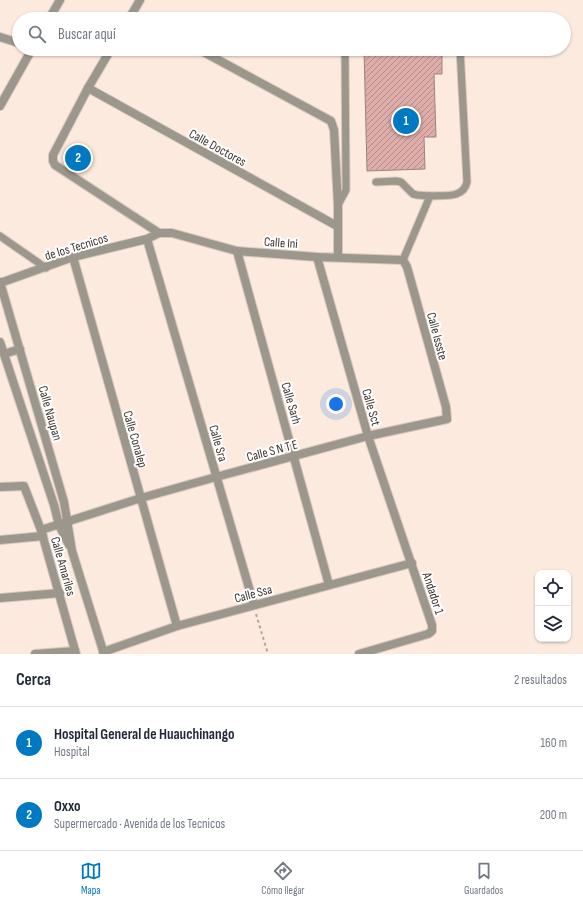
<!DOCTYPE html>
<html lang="es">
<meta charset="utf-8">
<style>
body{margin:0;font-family:"Sofia Sans Condensed",sans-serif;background:#f6f6f7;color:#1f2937}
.controls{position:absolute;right:12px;bottom:12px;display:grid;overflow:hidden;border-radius:8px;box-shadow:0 1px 3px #0004}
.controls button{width:36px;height:36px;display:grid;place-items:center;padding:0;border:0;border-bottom:1px solid #e0e1e3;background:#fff;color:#1f2937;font:20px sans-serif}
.you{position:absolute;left:336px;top:404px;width:14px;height:14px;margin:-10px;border:3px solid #fff;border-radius:50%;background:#1a73e8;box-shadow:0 0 0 6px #1a73e833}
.badge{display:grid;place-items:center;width:26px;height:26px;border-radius:50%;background:#0079c2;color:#fff;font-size:13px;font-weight:700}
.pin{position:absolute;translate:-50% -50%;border:2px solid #fff;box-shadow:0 1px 4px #0006}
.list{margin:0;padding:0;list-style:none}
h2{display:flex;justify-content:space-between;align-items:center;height:52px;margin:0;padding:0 16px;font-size:17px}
h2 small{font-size:13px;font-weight:400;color:#747a83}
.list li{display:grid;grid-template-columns:26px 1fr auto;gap:12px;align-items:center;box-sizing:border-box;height:72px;padding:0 16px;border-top:1px solid #e0e1e3}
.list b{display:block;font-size:15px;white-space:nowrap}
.list p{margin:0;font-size:13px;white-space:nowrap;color:#747a83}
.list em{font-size:13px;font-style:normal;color:#747a83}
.icon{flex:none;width:22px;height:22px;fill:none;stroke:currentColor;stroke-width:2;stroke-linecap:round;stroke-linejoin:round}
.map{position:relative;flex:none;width:583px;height:654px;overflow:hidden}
.search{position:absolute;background:#fff;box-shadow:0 1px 3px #0004;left:12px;right:12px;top:12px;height:44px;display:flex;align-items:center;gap:10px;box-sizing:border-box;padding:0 14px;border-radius:22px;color:#747a83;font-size:15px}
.sheet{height:196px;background:#fff}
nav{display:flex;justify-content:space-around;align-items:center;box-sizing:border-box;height:56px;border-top:1px solid #e0e1e3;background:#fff;font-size:11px;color:#747a83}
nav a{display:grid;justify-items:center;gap:2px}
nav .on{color:#0079c2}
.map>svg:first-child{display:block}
.building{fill:url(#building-hatch);stroke:#9c8280}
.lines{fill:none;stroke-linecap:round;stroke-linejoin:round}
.lane-casing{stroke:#d7c6bb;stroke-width:9}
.street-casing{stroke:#d7c6bb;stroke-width:10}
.path{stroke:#b4a59b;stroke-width:2;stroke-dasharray:3 3;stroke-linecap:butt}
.lane{stroke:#9b978d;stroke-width:7}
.street{stroke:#9b978d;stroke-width:8}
.labels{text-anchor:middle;stroke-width:4;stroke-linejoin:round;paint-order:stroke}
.street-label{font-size:13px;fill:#3e352f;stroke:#fff}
</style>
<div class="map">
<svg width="583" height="654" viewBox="0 0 583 654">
<defs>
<pattern id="building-hatch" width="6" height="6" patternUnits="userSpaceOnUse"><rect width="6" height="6" fill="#deadaa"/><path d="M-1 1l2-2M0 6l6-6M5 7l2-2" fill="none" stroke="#b58e8b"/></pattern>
</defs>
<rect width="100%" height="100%" fill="#fdeade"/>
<path class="building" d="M364 49H442V74H434L436 137H424L425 169 367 171Z"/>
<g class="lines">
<defs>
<g id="lane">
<path d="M376 182 396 181 401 182 413 194 417 195 430 196 403 260"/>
<path d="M430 196C445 195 463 199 467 182L460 49"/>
<path d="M338 205 346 190 345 49"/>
<path d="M0 236 46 268"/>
</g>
<g id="street">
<path d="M132 14 142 19"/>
<path d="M49 19 60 0"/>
<path d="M129 19 140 0"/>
<path d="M0 37 19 43"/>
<path d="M111 49 88 88 53 155V161L55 165 159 233"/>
<path d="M198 49 331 121 334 130 338 205V257"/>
<path d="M88 88 337 226"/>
<path d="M0 106 32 49"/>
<path d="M147 239 254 605"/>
<path d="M237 251 329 585"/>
<path d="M73 257 177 626"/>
<path d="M317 257 368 436 432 625V631L428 634 359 654"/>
<path d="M0 282 64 502 72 551 104 654"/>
<path d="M0 283 73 257 147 239 159 233H172L237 251 317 257 403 260 407 267 446 407 447 419 368 436 216 477 141 498 41 530"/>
<path d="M0 342 54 505 59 525 69 545"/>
<path d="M4 354 20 349"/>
<path d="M0 487 24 486 41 530 76 654"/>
<path d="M0 540 43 536"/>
<path d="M0 598 60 593"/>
<path d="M103 652 177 626 412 563"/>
<path d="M35 654 75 651"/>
</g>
</defs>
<use href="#lane" class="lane-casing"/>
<use href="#street" class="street-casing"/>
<path class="path" d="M256 614 268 654"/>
<use href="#lane" class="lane"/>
<use href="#street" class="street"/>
</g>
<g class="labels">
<g class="street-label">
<text transform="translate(218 147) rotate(29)" y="5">Calle Doctores</text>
<text transform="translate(281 242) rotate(4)" y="5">Calle Ini</text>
<text transform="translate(76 246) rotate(-17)" y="5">de los Tecnicos</text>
<text transform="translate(438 336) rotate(75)" y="5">Calle Issste</text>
<text transform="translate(292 403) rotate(74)" y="5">Calle Sarh</text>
<text transform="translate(372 407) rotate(74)" y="5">Calle Sct</text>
<text transform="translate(51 413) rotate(74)" y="5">Calle Naupan</text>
<text transform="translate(136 439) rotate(74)" y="5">Calle Conalep</text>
<text transform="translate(219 443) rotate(74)" y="5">Calle Sra</text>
<text transform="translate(272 450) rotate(-15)" y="5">Calle S N T E</text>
<text transform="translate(64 566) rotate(74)" y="5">Calle Amariles</text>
<text transform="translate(253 593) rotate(-15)" y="5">Calle Ssa</text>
<text transform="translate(434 593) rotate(72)" y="5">Andador 1</text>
</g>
</g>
</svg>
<div class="controls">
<button><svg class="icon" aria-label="locate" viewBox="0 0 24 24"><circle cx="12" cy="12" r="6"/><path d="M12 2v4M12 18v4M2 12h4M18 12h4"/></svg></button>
<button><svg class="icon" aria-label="layers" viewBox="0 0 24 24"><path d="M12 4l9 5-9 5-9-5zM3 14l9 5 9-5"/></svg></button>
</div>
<div class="you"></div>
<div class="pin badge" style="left:406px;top:121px">1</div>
<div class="pin badge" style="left:78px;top:158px">2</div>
<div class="search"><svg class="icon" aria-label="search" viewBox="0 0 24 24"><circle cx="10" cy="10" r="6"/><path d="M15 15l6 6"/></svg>Buscar aquí</div>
</div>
<section class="sheet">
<h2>Cerca<small>2 resultados</small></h2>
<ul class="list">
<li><span class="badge">1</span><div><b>Hospital General de Huauchinango</b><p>Hospital</p></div><em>160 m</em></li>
<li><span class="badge">2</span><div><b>Oxxo</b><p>Supermercado · Avenida de los Tecnicos</p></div><em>200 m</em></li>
</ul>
</section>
<nav>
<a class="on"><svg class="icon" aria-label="map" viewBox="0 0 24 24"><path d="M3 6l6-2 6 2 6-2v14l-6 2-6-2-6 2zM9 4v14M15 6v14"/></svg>Mapa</a>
<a><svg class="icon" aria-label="directions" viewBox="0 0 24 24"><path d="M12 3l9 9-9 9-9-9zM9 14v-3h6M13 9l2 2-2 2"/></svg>Cómo llegar</a>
<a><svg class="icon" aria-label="saved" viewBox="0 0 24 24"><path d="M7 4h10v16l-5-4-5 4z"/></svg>Guardados</a>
</nav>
